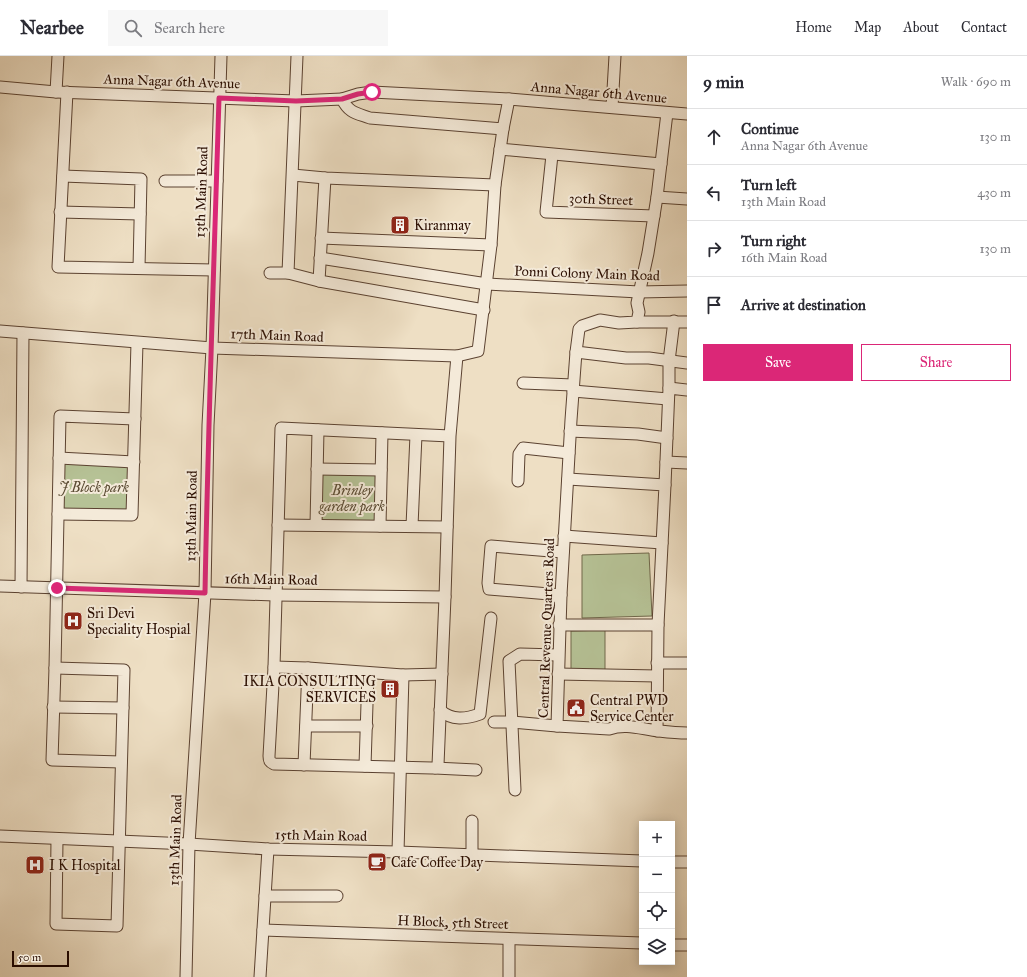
<!DOCTYPE html>
<meta charset="utf-8">
<style>
body{margin:0;font-family:"IM FELL Great Primer",serif;background:#f7f7f7;color:#2b2b33}
.controls{position:absolute;right:12px;bottom:12px;display:grid;overflow:hidden;border-radius:0px;box-shadow:0 2px 10px #0003}
.controls button{width:36px;height:36px;display:grid;place-items:center;padding:0;border:0;border-bottom:1px solid #e1e1e2;background:#fff;color:#2b2b33;font:20px sans-serif}
.scale{position:absolute;left:12px;bottom:10px;width:57px;box-sizing:border-box;padding-left:4px;border:2px solid #2a0d00;border-top:0;font-size:11px;line-height:14px;white-space:nowrap;color:#2a0d00;-webkit-text-stroke:3px #f4ead9;paint-order:stroke}
.stop{position:absolute;width:12px;height:12px;margin:-9px;border:3px solid #db2777;border-radius:50%;background:#fff}
.stop.end{background:#db2777;border-color:#fff;box-shadow:0 1px 4px #0008}
.list{margin:0;padding:0;list-style:none}
h2{display:flex;justify-content:space-between;align-items:center;height:52px;margin:0;padding:0 16px;font-size:17px}
h2 small{font-size:13px;font-weight:400;color:#7c7c81}
.list li{display:grid;grid-template-columns:26px 1fr auto;gap:12px;align-items:center;box-sizing:border-box;height:56px;padding:0 16px;border-top:1px solid #e1e1e2}
.list b{display:block;font-size:15px;white-space:nowrap}
.list p{margin:0;font-size:13px;white-space:nowrap;color:#7c7c81}
.list em{font-size:13px;font-style:normal;color:#7c7c81}
.actions{display:flex;gap:8px;padding:12px 16px}
.actions a{flex:1;padding:9px 0;border:1px solid #db2777;border-radius:0px;text-align:center;font-size:14px;color:#db2777}
.actions .main{background:#db2777;color:#fff}
.icon{flex:none;width:22px;height:22px;fill:none;stroke:currentColor;stroke-width:2;stroke-linecap:round;stroke-linejoin:round}
.map{position:relative;flex:none;width:687px;height:921px;overflow:hidden}
header{display:flex;align-items:center;gap:24px;box-sizing:border-box;height:56px;padding:0 20px;background:#fff;border-bottom:1px solid #e1e1e2}
header strong{font-size:19px}
nav{display:flex;gap:22px;margin-inline-start:auto;font-size:14px}
.search{width:280px;height:36px;background:#f7f7f7;display:flex;align-items:center;gap:10px;box-sizing:border-box;padding:0 14px;border-radius:0px;color:#7c7c81;font-size:15px}
main{display:flex}
aside{flex:1;background:#fff}
.map>svg:first-child{display:block}
.green{fill:#b6c296;stroke:#70684b}
.lines{fill:none;stroke-linecap:round;stroke-linejoin:round}
.minor-casing{stroke:#5b4231;stroke-width:13}
.minor{stroke:#f4ead9;stroke-width:11}
.route{stroke:#db2777;stroke-width:5}
.labels{text-anchor:middle;stroke-width:4;stroke-linejoin:round;paint-order:stroke}
.street-label{font-size:14px;fill:#2a0d00;stroke:#f4ead9}
.poi-label{font-size:14px;fill:#2a0d00;stroke:#f4ead9;text-anchor:start}
.park-label{font-size:14px;font-style:italic;fill:#5b4c34;stroke:#f4ead9}
</style>
<header>
<strong>Nearbee</strong>
<div class="search"><svg class="icon" aria-label="search" viewBox="0 0 24 24"><circle cx="10" cy="10" r="6"/><path d="M15 15l6 6"/></svg>Search here</div>
<nav><a>Home</a><a>Map</a><a>About</a><a>Contact</a></nav>
</header>
<main>
<div class="map">
<svg width="687" height="921" viewBox="0 0 687 921">
<rect width="100%" height="100%" fill="#eedfc4"/>
<filter id="stains"><feTurbulence type="fractalNoise" baseFrequency=".005" numOctaves="4"/><feColorMatrix values="0 0 0 0 .2 0 0 0 0 .09 0 0 0 0 .02 0 0 0 .5 -.17"/></filter>
<radialGradient id="worn" r=".72"><stop offset=".6" stop-color="#630" stop-opacity="0"/><stop offset="1" stop-color="#630" stop-opacity=".3"/></radialGradient>
<g class="green">
<path d="M59 402 134 406 132 459 58 458Z"/>
<path d="M317 413 381 414 380 470 316 469Z"/>
<path d="M649 497 652 560 582 562V499Z"/>
<path d="M605 574V616H571V575Z"/>
</g>
<g class="lines">
<defs>
<g id="minor">
<path d="M297 0 288 217 319 225 484 254"/>
<path d="M0 31 56 36 296 45 342 43C349 57 356 57 370 62L503 73 509 43 687 58"/>
<path d="M56 36 58 0"/>
<path d="M67 36 58 211 214 214"/>
<path d="M342 43 358 38 372 36 509 43"/>
<path d="M612 51 615 0"/>
<path d="M667 57 657 141 648 197 637 247 639 256 637 266 619 267 600 264 582 270 579 273 576 296 571 364 561 539 557 670 609 673C626 667 641 673 659 675 668 676 678 677 687 677"/>
<path d="M500 93 661 108"/>
<path d="M552 99 546 156 654 160"/>
<path d="M293 119 325 122 495 129"/>
<path d="M63 120 141 123 139 212"/>
<path d="M165 125H217"/>
<path d="M657 141 687 143"/>
<path d="M60 156 140 158"/>
<path d="M321 182 491 189"/>
<path d="M320 202 487 228 639 236 687 235"/>
<path d="M270 217H288"/>
<path d="M319 225 325 122"/>
<path d="M637 266H687"/>
<path d="M0 275 212 292 457 300"/>
<path d="M576 296 626 302H649L687 307"/>
<path d="M523 327 573 329"/>
<path d="M669 332V305L674 265"/>
<path d="M573 335 668 343"/>
<path d="M570 375 638 378 667 382"/>
<path d="M450 380 281 372 274 611 269 700C269 705 270 706 274 708L432 712H435L438 709 445 541 450 380 457 300 478 295 491 189 495 129 503 73"/>
<path d="M59 402 134 406"/>
<path d="M666 406 687 407"/>
<path d="M317 413 381 414"/>
<path d="M568 423 665 429 658 569 657 675"/>
<path d="M518 425 519 398 523 392 569 397"/>
<path d="M665 429 669 332 687 334"/>
<path d="M58 458 132 459 137 287"/>
<path d="M278 469 447 471"/>
<path d="M316 469 318 374"/>
<path d="M380 470 382 377"/>
<path d="M412 470 416 379"/>
<path d="M564 480 662 487"/>
<path d="M0 530 275 539 445 541"/>
<path d="M21 531 23 277"/>
<path d="M561 539 489 533 488 527 491 490 563 496"/>
<path d="M559 569H658"/>
<path d="M657 607H687"/>
<path d="M274 611 308 612 403 619 442 618"/>
<path d="M55 612 124 614 117 870 56 868 57 783"/>
<path d="M558 618 657 620"/>
<path d="M53 651 123 652"/>
<path d="M440 654C452 665 466 663 480 658L491 562"/>
<path d="M494 666H512L557 670"/>
<path d="M306 670H367"/>
<path d="M121 706 52 704 55 612 60 360 135 363"/>
<path d="M304 709 308 612"/>
<path d="M365 710 368 617"/>
<path d="M435 712 476 714"/>
<path d="M515 734 509 605 520 598 558 599"/>
<path d="M0 780 189 788 268 793 398 796 642 805"/>
<path d="M398 796 403 619"/>
<path d="M472 799V765"/>
<path d="M672 806H687"/>
<path d="M265 840H337"/>
<path d="M263 874 642 887"/>
<path d="M672 889H687"/>
<path d="M186 921 189 788 205 537 208 369 212 292 221 0"/>
<path d="M260 921 268 793"/>
<path d="M509 921V883"/>
</g>
</defs>
<use href="#minor" class="minor-casing"/>
<use href="#minor" class="minor"/>
</g>
<g class="lines">
<path class="route" d="M57 532 205 537C208 372 214 207 219 42L296 45 342 43 358 38 372 36"/>
</g>
<defs>
<symbol id="building-square" viewBox="-11 -11 22 22"><rect x="-9" y="-9" width="18" height="18" rx="4" fill="#8f2418" stroke="#f4ead9"/><path d="M-4-6H4V6H1V3H-1V6H-4ZM-2.5-4.3h1.7v1.8h-1.7ZM.8-4.3h1.7v1.8H.8ZM-2.5-1h1.7V.8h-1.7ZM.8-1h1.7V.8H.8Z" fill="#fff"/></symbol>
<symbol id="hospital-square" viewBox="-11 -11 22 22"><rect x="-9" y="-9" width="18" height="18" rx="4" fill="#8f2418" stroke="#f4ead9"/><path d="M-5-5h3v3.5h4V-5h3V5h-3V1.5h-4V5h-3Z" fill="#fff"/></symbol>
<symbol id="civic-square" viewBox="-11 -11 22 22"><rect x="-9" y="-9" width="18" height="18" rx="4" fill="#8f2418" stroke="#f4ead9"/><path d="M-.6-6.5H3V-4.5H.6V-3L4-1V1h2V6H-6V1h2V-1L-.6-3ZM-1.2 2.5V6h2.4V2.5Z" fill="#fff"/></symbol>
<symbol id="cafe-square" viewBox="-11 -11 22 22"><rect x="-9" y="-9" width="18" height="18" rx="4" fill="#8f2418" stroke="#f4ead9"/><path d="M-5.5-4.5H6V0H3Q3 3.5 0 3.5H-2.5Q-5.5 3.5-5.5 0ZM3-3.2v2h1.7v-2ZM-6 4.5H4V6H-6Z" fill="#fff"/></symbol>
</defs>
<g fill-rule="evenodd">
<use href="#building-square" x="389" y="158" width="22" height="22"/>
<use href="#hospital-square" x="62" y="554" width="22" height="22"/>
<use href="#building-square" x="379" y="622" width="22" height="22"/>
<use href="#civic-square" x="565" y="641" width="22" height="22"/>
<use href="#cafe-square" x="366" y="795" width="22" height="22"/>
<use href="#hospital-square" x="24" y="798" width="22" height="22"/>
</g>
<g class="labels">
<g class="street-label">
<text transform="translate(172 25) rotate(2)" y="5">Anna Nagar 6th Avenue</text>
<text transform="translate(599 36) rotate(5)" y="5">Anna Nagar 6th Avenue</text>
<text transform="translate(201 136) rotate(-88)" y="5">13th Main Road</text>
<text transform="translate(601 143) rotate(2)" y="5">30th Street</text>
<text transform="translate(587 217) rotate(2)" y="5">Ponni Colony Main Road</text>
<text transform="translate(277 279) rotate(2)" y="5">17th Main Road</text>
<text transform="translate(191 460) rotate(-89)" y="5">13th Main Road</text>
<text transform="translate(271 523) rotate(1)" y="5">16th Main Road</text>
<text transform="translate(546 572) rotate(-88)" y="5">Central Revenue Quarters Road</text>
<text transform="translate(321 779) rotate(1)" y="5">15th Main Road</text>
<text transform="translate(175 784) rotate(-88)" y="5">13th Main Road</text>
<text transform="translate(453 866) rotate(2)" y="5">H Block, 5th Street</text>
</g>
<g class="poi-label">
<text x="414" y="174">Kiranmay</text>
<text x="87" y="562">Sri Devi<tspan x="87" dy="16">Speciality Hospial</tspan></text>
<text x="376" y="630" text-anchor="end">IKIA CONSULTING<tspan x="376" dy="16">SERVICES</tspan></text>
<text x="590" y="649">Central PWD<tspan x="590" dy="16">Service Center</tspan></text>
<text x="391" y="811">Cafe Coffee Day</text>
<text x="49" y="814">I K Hospital</text>
</g>
<g class="park-label">
<text x="94" y="436">J Block park</text>
<text x="352" y="439">Brinley<tspan x="352" dy="16">garden park</tspan></text>
</g>
</g>
<rect width="100%" height="100%" filter="url(#stains)"/>
<rect width="100%" height="100%" fill="url(#worn)"/>
</svg>
<div class="controls">
<button>+</button>
<button>−</button>
<button><svg class="icon" aria-label="locate" viewBox="0 0 24 24"><circle cx="12" cy="12" r="6"/><path d="M12 2v4M12 18v4M2 12h4M18 12h4"/></svg></button>
<button><svg class="icon" aria-label="layers" viewBox="0 0 24 24"><path d="M12 4l9 5-9 5-9-5zM3 14l9 5 9-5"/></svg></button>
</div>
<div class="scale">50 m</div>
<div class="stop" style="left:372px;top:36px"></div>
<div class="stop end" style="left:57px;top:532px"></div>
</div>
<aside>
<h2>9 min<small>Walk · 690 m</small></h2>
<ul class="list">
<li><svg class="icon" aria-label="ahead" viewBox="0 0 24 24"><path d="M12 20V5M6 11l6-6 6 6"/></svg><div><b>Continue</b><p>Anna Nagar 6th Avenue</p></div><em>130 m</em></li>
<li><svg class="icon" aria-label="left" viewBox="0 0 24 24"><path d="M17 20v-9H6M10 6l-5 5 5 5"/></svg><div><b>Turn left</b><p>13th Main Road</p></div><em>430 m</em></li>
<li><svg class="icon" aria-label="right" viewBox="0 0 24 24"><path d="M7 20v-9h11M14 6l5 5-5 5"/></svg><div><b>Turn right</b><p>16th Main Road</p></div><em>130 m</em></li>
<li><svg class="icon" aria-label="arrive" viewBox="0 0 24 24"><path d="M6 21V4h12l-3 4 3 4H6"/></svg><div><b>Arrive at destination</b></div></li>
</ul>
<div class="actions"><a class="main">Save</a><a>Share</a></div>
</aside>
</main>
